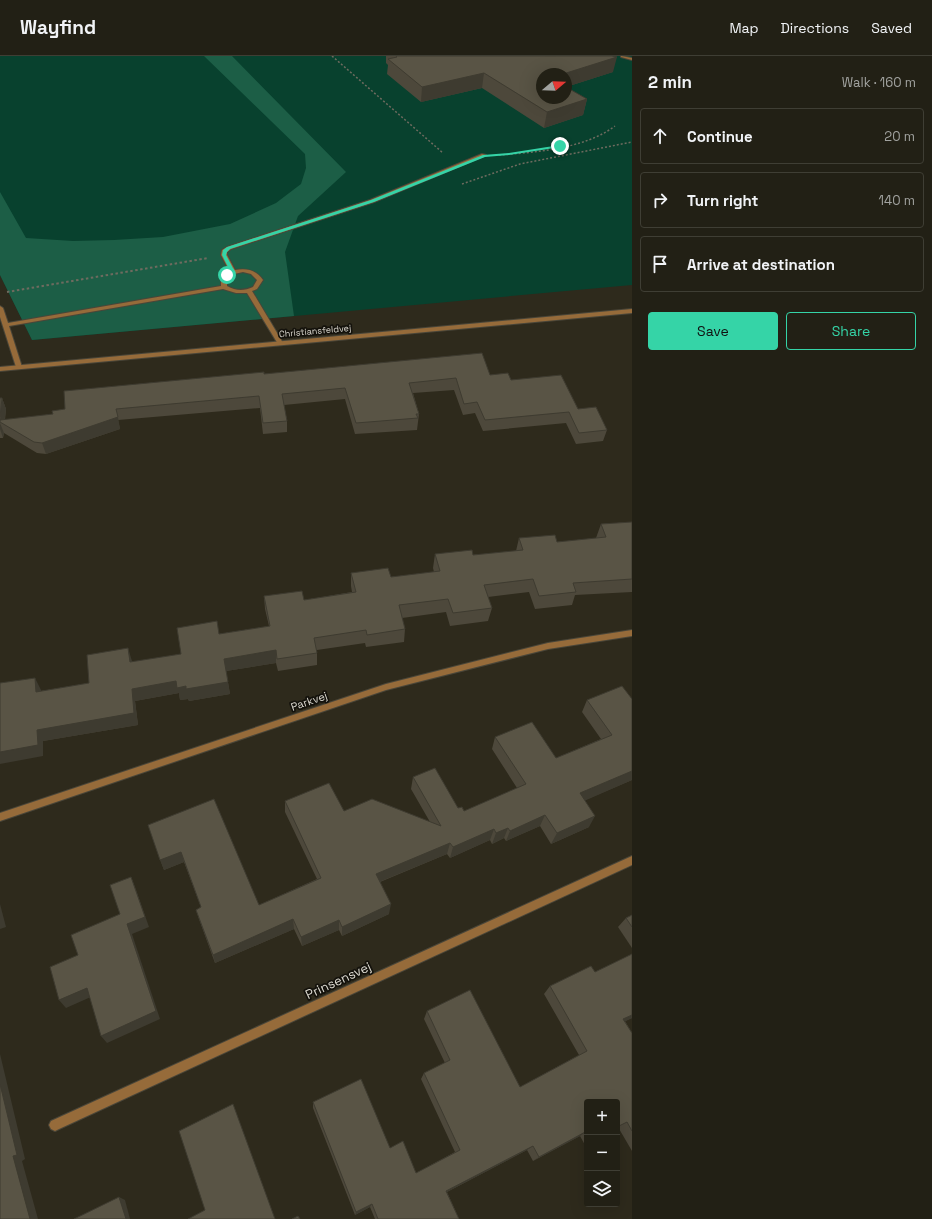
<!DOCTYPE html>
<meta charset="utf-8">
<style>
body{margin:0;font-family:"Space Grotesk",sans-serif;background:#2e2d22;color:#f1f3f6}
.controls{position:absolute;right:12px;bottom:12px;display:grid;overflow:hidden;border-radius:4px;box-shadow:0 4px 16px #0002}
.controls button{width:36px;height:36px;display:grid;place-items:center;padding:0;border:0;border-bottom:1px solid #3f3e34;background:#222015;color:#f1f3f6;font:20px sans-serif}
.compass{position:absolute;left:536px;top:12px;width:36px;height:36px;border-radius:50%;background:#222015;box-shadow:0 4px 16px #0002;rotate:71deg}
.stop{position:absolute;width:12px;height:12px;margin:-9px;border:3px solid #35d4a7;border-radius:50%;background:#fff}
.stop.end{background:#35d4a7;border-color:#fff;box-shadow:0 1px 4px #0008}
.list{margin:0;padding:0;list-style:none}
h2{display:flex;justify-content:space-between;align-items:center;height:52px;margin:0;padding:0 16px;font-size:17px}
h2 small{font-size:13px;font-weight:400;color:#a2a3a0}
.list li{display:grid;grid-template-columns:26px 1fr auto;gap:12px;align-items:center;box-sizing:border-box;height:56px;margin:0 8px 8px;padding:0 8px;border:1px solid #3f3e34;border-radius:4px}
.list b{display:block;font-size:15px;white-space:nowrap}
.list em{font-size:13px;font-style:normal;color:#a2a3a0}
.actions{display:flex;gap:8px;padding:12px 16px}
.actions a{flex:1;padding:9px 0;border:1px solid #35d4a7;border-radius:4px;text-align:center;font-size:14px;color:#35d4a7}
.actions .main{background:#35d4a7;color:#111}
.icon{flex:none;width:22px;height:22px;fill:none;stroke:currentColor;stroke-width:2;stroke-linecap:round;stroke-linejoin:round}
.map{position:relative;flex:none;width:632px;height:1163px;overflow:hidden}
header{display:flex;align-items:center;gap:24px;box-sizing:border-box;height:56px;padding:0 20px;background:#222015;border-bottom:1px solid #3f3e34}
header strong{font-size:19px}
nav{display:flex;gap:22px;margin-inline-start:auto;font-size:14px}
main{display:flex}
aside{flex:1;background:#222015}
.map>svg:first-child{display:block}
.green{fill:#08412e;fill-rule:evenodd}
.forest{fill:#1c5e46}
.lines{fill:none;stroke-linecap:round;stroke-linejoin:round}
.service-casing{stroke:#4a4639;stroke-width:2}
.minor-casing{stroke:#4a4639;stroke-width:2}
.tertiary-casing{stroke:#4a4639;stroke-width:2}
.path-far1{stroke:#6e6b5f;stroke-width:1.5;stroke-dasharray:2 2;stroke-linecap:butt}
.path{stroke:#6e6b5f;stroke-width:2;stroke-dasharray:2.5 2.5;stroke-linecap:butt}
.service{fill:#966b3a;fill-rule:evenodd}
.minor{fill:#966b3a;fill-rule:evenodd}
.tertiary{fill:#966b3a;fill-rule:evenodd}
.wall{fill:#4d483b}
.shaded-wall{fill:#3e3b30}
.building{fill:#595445;stroke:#3e3b30}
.route{fill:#35d4a7}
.labels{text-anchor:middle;stroke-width:3.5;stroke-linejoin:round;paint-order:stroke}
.far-street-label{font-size:9px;fill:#dddad1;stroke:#14120c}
.street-label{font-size:11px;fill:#dddad1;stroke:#14120c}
.near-street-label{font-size:13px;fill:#dddad1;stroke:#14120c}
</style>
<header>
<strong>Wayfind</strong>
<nav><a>Map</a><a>Directions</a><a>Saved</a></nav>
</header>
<main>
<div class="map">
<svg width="632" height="1163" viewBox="0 0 632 1163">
<rect width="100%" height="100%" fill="#2e2a1c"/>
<path class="green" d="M0 0H632V229L32 284 0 219ZM542 18H566V42H542Z"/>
<path class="forest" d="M204 0H232L346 116 298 160 285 196 294 260 32 284 0 219V136L26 182 73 185 114 184 163 181 230 168 276 147 301 128 306 112 305 98Z"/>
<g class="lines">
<defs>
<path id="service" d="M482 98 486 99 374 146 231 193 227 196V199L235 214C247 212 256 214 263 224L257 233 252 235 283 287 282 288H278L247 237H236L223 233 9 270 22 311 19 313 16 311 0 261V250L3 252 8 267 221 230V222L230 216 221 199 222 194 227 191 370 144ZM243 216 251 218 257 224 253 231C244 235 236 235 227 230V223L234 218Z"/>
<g id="minor">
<path d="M621 0 632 2V4L621 1Z"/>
<path d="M632 574V580L548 593 386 634 0 765V757L386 628 548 587Z"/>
<path d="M632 800V809L59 1073 55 1075 51 1073 49 1069 51 1065Z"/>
</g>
<path id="tertiary" d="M632 253V257L0 315V311Z"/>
</defs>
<use href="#service" class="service-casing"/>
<use href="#minor" class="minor-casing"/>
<use href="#tertiary" class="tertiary-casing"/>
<g class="path-far1">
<path d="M332 0 443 97"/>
<path d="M499 99C537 96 584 93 615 70"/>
<path d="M462 128 520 108 632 86"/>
</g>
<path class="path" d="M7 236 208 202"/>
<use href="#service" class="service"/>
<use href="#minor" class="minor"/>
<use href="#tertiary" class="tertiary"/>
</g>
<g class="wall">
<path d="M386 0H612L613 16 566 31 587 43 583 59 544 72 482 32 421 46 387 18 388 9 386 7Z"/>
<path d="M264 318 490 319 511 324 578 353 607 374 603 385 576 388 566 367 483 375 475 357 463 359 454 334 413 337 419 358 417 374 355 378 345 343 284 349 287 365V376L263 378 260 352 118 364 120 373 46 398 37 397 4 377 3 382H0V342H2L6 353 5 364 53 358 65 353Z"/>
<path d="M632 466V536L575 539 572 549 535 553 529 536 488 541 492 552 488 565 450 570 446 556 402 562 405 573 404 586 366 591 365 587 317 594V609L278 615 276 607 226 615 230 638 189 645 188 643 180 644 179 637 135 645 138 669 43 685V700L41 634V635L89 627 132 606 181 598 219 578 269 570 265 553 264 540 304 544 352 536 351 530V517L391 521 434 516 433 512 435 498 473 499 516 495 519 482 557 486 596 482 601 468Z"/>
<path d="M632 643V724L585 744 589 771 551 788 540 770 506 785 504 782 492 788 490 784 450 802 447 798 380 826 389 858 342 880 339 874 302 890 294 873 215 907 199 863 196 854 201 851 184 806 164 814 148 769 259 849 317 823 285 756V745L344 755 430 766 411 733 413 721 458 752 464 755 517 732 492 693 495 681 556 702 601 683 582 656 587 644Z"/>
<path d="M632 859V892L618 871 626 862Z"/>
<path d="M632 898V962L625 965 632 977V1095L618 1071 587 1046V1088L585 1089 580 1080 533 1105 527 1094 447 1136 459 1163H375L370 1151 355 1159 313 1052V1046L390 1092 416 1117 455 1096 421 1023 424 1017 445 1007 424 963 427 955 520 1031 579 999 544 938 550 930 595 916Z"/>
</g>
<g class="shaded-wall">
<path d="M617 1 613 16 566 31V18H563Z"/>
<path d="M484 17 482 32 421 46 422 31Z"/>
<path d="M587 43 583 59 544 72 547 56Z"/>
<path d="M2 342 6 353 4 368 0 365Z"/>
<path d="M118 361 120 373 46 398 42 387Z"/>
<path d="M0 367 4 377 3 382 0 373Z"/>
<path d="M128 592 132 605 134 618 130 606Z"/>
<path d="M276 594V607L226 615 224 603Z"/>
<path d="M35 622 41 634 42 648 36 636Z"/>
<path d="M176 625 186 630 228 626 230 638 189 645 188 643 180 644 179 637 135 645 138 669 43 685V700L0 708V696L37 674 132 633Z"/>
<path d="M632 715V724L575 749 580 737Z"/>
<path d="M545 759 540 770 506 785 510 775Z"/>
<path d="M595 760 589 771 551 788 557 777Z"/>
<path d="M508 772 504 782 492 788 496 777Z"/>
<path d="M494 773 490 784 450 802 453 791Z"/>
<path d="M450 787 447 798 374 828 376 818Z"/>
<path d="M181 796 184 806 164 814 160 804Z"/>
<path d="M131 821 135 831 149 871 132 878 160 963 107 987 101 980 127 868Z"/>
<path d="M0 848 6 871 0 873Z"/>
<path d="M391 848 389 858 342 880V871Z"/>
<path d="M293 863 294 873 215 907 213 899Z"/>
<path d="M339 864V874L302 890 301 881Z"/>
<path d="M87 932 93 940 66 952 59 944Z"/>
<path d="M632 959V962L616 970 623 963Z"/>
<path d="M0 998 25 1103 22 1105 38 1163H30L13 1100 0 1028Z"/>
<path d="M587 1075 580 1080 533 1105 539 1101Z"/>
<path d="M533 1090 527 1094 443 1138 446 1135Z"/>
<path d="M119 1141 125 1144 130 1163H126Z"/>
<path d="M372 1148 370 1151 355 1159 356 1156Z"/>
</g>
<g class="building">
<path d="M396 0H612L617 1 563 18H542V42H566V31L587 43 547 56 484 17 422 31 388 3 397 1Z"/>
<path d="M482 297 490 319 508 317 511 324 561 319 578 353 596 351 607 374 579 377 569 356 485 364 477 346 464 348 456 322 409 327 419 358H416L418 362 356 367 345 332 282 338 287 365 263 367 259 340 116 353 118 361 42 387 34 386 0 366V364L53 358 52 355 65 353 64 335 264 316V318Z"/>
<path d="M0 342H2L0 361Z"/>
<path d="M632 466V523L573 527 576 536 539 540 533 523 484 529 492 552 453 557 448 543 399 549 405 573 367 579 366 574 314 582 317 597 277 603 276 594 224 603 228 626 186 633V630L177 632 176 625 132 633 134 657 37 674 38 689 0 696V627L35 622 36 636 89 627 87 599 128 592 130 606 181 598 177 572 217 565 219 578 270 570 264 540 302 535 304 544 356 536 351 517 388 512 391 521 440 515 435 498 472 494 473 499 523 494 519 482 555 479 557 486 606 481 601 468Z"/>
<path d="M622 630 632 643V715L580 737 595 760 557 777 545 759 510 775 508 772 496 777 494 773 453 791 450 787 376 818 391 848 342 871 339 864 301 881 293 863 213 899 196 854 201 851 181 796 160 804 148 769 214 743 259 849 321 822 285 745 329 727 344 755 372 743 441 770 413 721 435 712 458 752 462 751 464 755 526 728 495 681 532 666 556 702 612 679 587 644Z"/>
<path d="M131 821 145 861 127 868 156 955 101 980 87 932 59 944 50 911 78 899 71 879 120 858 110 829Z"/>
<path d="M632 859V871L626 862Z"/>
<path d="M632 898V959L623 963 632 977V1075L627 1066 617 1071V1046H587V1075L539 1101 533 1090 446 1135 459 1163H378L372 1148 356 1156 313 1046 361 1023 390 1092 403 1085 416 1117 460 1094 424 1017 450 1004 427 955 470 934 520 1031 587 995 550 930 591 910 595 916Z"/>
<path d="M0 1028 17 1099 13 1100 30 1163H0Z"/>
<path d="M233 1048 275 1163H188L205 1154 179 1075Z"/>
<path d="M119 1141 126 1163H74Z"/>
<path d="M298 1160 300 1163H292Z"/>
</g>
<path class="route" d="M560 89 561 91 509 99 485 101 374 146 230 193 227 196 226 199 235 216 229 220 225 219 230 215 222 199 223 194 227 191 371 144 483 99 509 97Z"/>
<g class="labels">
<g class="far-street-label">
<text transform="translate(315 275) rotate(-5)" y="3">Christiansfeldvej</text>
</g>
<g class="street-label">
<text transform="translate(309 645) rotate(-19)" y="4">Parkvej</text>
</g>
<g class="near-street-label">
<text transform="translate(338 924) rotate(-25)" y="5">Prinsensvej</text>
</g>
</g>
</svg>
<div class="controls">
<button>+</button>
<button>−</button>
<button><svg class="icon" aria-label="layers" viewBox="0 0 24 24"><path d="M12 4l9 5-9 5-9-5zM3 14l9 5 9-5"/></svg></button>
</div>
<svg class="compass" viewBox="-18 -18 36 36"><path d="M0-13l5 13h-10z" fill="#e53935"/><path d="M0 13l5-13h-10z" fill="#a2a3a0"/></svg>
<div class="stop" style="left:227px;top:219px"></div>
<div class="stop end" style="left:560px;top:90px"></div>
</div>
<aside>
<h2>2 min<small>Walk · 160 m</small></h2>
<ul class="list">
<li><svg class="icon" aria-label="ahead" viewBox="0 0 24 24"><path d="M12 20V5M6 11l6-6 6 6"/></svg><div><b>Continue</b></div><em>20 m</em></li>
<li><svg class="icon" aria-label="right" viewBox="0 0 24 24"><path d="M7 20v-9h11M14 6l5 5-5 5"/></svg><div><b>Turn right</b></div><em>140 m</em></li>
<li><svg class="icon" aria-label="arrive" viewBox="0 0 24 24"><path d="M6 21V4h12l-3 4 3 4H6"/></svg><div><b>Arrive at destination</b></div></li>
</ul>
<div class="actions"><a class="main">Save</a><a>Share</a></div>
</aside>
</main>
